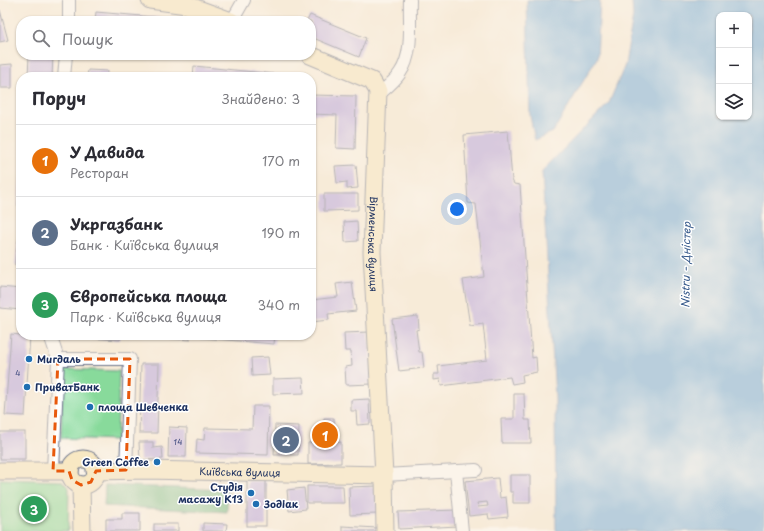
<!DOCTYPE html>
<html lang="uk">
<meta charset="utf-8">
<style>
body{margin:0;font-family:"Playpen Sans",sans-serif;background:#f2f2f3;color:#2b2b33}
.controls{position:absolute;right:12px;top:12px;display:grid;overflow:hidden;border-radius:8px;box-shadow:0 1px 3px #0004}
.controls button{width:36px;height:36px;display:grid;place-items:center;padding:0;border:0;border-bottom:1px solid #e1e1e2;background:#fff;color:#2b2b33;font:20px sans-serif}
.you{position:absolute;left:457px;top:209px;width:14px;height:14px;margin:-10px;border:3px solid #fff;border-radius:50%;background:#1a73e8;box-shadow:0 0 0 6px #1a73e833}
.badge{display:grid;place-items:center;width:26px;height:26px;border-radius:50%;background:#ea580c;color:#fff;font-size:13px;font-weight:700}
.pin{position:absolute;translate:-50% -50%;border:2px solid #fff;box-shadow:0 1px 4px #0006}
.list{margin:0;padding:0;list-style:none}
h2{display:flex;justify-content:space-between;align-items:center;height:52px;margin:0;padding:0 16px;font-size:17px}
h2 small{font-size:13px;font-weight:400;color:#7c7c81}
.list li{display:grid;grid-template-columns:26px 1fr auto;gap:12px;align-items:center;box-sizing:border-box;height:72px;padding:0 16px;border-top:1px solid #e1e1e2}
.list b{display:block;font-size:15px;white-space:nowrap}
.list p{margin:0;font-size:13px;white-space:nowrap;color:#7c7c81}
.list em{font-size:13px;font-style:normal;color:#7c7c81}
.icon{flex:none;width:22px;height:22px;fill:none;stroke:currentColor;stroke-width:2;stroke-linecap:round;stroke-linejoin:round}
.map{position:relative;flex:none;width:764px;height:531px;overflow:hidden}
.search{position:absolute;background:#fff;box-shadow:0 1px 3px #0004;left:16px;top:16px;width:300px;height:44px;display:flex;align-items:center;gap:10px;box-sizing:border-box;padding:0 14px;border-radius:16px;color:#7c7c81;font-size:15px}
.panel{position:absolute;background:#fff;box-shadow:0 1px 3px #0004;left:16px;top:72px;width:300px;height:268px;border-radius:16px}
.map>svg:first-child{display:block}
.green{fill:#88da9b;stroke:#52847c}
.forest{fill:#6eba83;stroke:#447470}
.water{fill:#6dace0;stroke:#446e9f;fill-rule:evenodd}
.building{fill:#b09fe2;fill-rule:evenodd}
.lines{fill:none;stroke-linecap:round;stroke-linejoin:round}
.street-casing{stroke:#687189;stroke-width:14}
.secondary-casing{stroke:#687189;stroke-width:19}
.street{stroke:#fff;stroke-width:12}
.secondary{stroke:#f8e8c3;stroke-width:17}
.marked{fill:none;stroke:#e8590c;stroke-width:3;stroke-dasharray:8 5;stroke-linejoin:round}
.poi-dot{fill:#1f6fb2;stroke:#fff;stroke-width:1.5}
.labels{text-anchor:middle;stroke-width:3;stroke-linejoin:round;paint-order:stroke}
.number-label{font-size:8px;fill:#404b7f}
.street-label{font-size:10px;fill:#1b2f5e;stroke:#fff}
.poi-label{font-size:10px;font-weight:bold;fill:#1b2f5e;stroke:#fff;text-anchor:start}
.water-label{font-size:11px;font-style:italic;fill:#385b8c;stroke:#fff}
</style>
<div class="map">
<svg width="764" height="531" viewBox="0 0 764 531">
<rect width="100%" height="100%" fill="#fff"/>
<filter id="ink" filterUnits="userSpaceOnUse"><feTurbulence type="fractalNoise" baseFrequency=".025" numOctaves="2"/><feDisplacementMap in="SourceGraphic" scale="8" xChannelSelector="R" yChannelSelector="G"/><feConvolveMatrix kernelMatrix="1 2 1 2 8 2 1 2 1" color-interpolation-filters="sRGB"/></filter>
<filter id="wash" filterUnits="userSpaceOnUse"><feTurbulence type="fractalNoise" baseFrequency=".012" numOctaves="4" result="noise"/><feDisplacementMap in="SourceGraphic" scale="16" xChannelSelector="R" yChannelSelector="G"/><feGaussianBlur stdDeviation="0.9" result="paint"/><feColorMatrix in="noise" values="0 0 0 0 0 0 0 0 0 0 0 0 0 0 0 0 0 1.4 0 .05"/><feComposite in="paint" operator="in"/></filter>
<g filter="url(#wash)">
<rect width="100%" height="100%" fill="#f7ebd8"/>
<g class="green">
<path d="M63 369 119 371 117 440 61 438Z"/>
<path d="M0 479 62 481 69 488 68 531H0Z"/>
</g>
<path class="forest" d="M105 485 228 490 227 512 104 506Z"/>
<g class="water">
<path d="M527 0H600L597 58 553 132 535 140 530 116Z"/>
<path d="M632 0H764V531H556L555 398 542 171 609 103 625 65 633 16ZM719 15H749V117H719Z"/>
</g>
<g id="blocks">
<g class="building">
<path d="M0 10 8 40 0 42Z"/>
<path d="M96 12 188 20V21H95Z"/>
<path d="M310 15 366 38 359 57 311 37V21H307Z"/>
<path d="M29 55H53L52 77H28Z"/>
<path d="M12 64V88H0V65Z"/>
<path d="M194 66 295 76V77H193Z"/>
<path d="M88 70 108 71 107 77H87Z"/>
<path d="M311 95 356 96 355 149 336 148 337 115 311 114Z"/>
<path d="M508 131 512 180 514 184 520 185 532 358 536 357 537 372 522 375 523 382 512 384 510 377 441 386 440 379 434 380V374H439L438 366 487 360 483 324 470 326 463 280 484 277 476 204 468 203 464 135Z"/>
<path d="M356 165 358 188 347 189V182L337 183 335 166Z"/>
<path d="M20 179H21V206H18Z"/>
<path d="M324 194H358V210L324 211Z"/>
<path d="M357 221 358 241 345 242 344 222Z"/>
<path d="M19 233H21V265H15Z"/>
<path d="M352 282 356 311 328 314 329 320 311 322V300L338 297 336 284Z"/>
<path d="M0 287 21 289V310L0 308Z"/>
<path d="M418 316 419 329 416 330 419 352H422L424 368 399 371 392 319Z"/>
<path d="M369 332 372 384 346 385 345 367 352 366 351 351H345L344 333Z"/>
<path d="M11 334 30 336 25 416 5 415Z"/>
<path d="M69 335H121L120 340 69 337Z"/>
<path d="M161 335H190V340L161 338Z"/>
<path d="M202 335H275L274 344 202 338Z"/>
<path d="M268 357 270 375 252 376 251 358Z"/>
<path d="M141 364H159L157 433H139Z"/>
<path d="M303 378 304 393 273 394V379Z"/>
<path d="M514 394H524L525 420H530L531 443H502L501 419H514Z"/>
<path d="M369 399 370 424 357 425 356 411H351V400Z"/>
<path d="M253 406H269L268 455 196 453 197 439 204 440 205 428 252 429Z"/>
<path d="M324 418H334L335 443 341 442V463L308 464V443L315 442V428H324Z"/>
<path d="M275 425 299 426 298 455H274Z"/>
<path d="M169 427 187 428 186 457H168Z"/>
<rect x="0" y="432" width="25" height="27"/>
<path d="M139 442H153V448L162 447 163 459 140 460Z"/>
<path d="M510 475H530V503H513V492H510Z"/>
<path d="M498 478 500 498 506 497 508 517 489 519 488 514 469 516 465 481ZM487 502 488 506 478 507 477 503Z"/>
<rect x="247" y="481" width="19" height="45"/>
<path d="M307 486H343L344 503H307Z"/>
<path d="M377 486V514L350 515 349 487Z"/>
<path d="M304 488 306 509 289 511 287 490Z"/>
<path d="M457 510 458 526 399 529 398 512Z"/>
<path d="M122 513H140V531H106V519H122Z"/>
<path d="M203 523 227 524 226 531H203Z"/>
<rect x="154" y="524" width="24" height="7"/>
<path d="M342 526 377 528V531H342Z"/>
</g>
</g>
</g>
<g filter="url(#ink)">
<use href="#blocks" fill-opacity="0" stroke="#687189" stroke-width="1"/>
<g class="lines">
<defs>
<g id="street">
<path d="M69 21V0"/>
<path d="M232 21 244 0"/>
<path d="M64 77 66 55"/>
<path d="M378 95C386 88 395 81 400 73 414 53 409 22 410 0"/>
<path d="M50 335 58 359 53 471"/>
<path d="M58 359H130L126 470"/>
<path d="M456 471 462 531"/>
<path d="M384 475 476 470"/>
</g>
<g id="secondary">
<path d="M150 0 187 5 231 21"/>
<path id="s1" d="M310 55 372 81 378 91 372 252 384 475 385 531"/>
<circle cx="83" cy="472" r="13"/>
<path d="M0 471H70"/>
<path id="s2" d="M95 471 146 470 384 475"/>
<path d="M81 485 82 531"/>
</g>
</defs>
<use href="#street" class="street-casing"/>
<use href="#secondary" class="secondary-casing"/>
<use href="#street" class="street"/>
<use href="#secondary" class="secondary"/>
</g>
</g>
<path d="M0 0H764V531H0ZM58 359H130L126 470 96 471 91 482 81 485 72 480 69 471H53Z" fill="#f7ebd8" fill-opacity=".55" fill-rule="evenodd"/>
<path class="marked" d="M58 359H130L126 470 96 471 91 482 81 485 72 480 69 471H53Z"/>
<g class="poi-dot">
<circle cx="29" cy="359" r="4"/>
<circle cx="27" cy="387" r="4"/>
<circle cx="90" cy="407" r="4"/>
<circle cx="157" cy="462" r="4"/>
<circle cx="251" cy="493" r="4"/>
<circle cx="256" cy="504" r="4"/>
</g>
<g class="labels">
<g class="number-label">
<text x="18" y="376">4</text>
<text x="178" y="445">14</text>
</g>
<g class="street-label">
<text dy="4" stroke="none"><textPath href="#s1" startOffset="232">Вірменська вулиця</textPath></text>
<text dy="4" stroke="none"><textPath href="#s2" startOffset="145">Київська вулиця</textPath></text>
</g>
<g class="poi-label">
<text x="37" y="363">Мигдаль</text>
<text x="35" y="391">ПриватБанк</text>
<text x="98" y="411">площа Шевченка</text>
<text x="149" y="466" text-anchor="end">Green Coffee</text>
<text x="243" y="491" text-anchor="end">Студія<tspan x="243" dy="12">масажу К13</tspan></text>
<text x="264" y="508">Зодіак</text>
</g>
<g class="water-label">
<text transform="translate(686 265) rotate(-89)" y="4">Nistru - Дністер</text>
</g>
</g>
</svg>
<div class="controls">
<button>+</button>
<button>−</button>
<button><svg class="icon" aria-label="layers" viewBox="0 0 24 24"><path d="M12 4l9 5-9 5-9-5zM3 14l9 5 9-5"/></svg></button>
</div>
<div class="you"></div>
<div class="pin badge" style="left:325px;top:435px;background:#e8710a">1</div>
<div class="pin badge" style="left:286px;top:440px;background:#5c6f8a">2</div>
<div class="pin badge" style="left:34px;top:509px;background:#2e9e5b">3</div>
<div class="search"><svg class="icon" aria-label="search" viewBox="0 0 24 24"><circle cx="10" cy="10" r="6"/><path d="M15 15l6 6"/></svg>Пошук</div>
<section class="panel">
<h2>Поруч<small>Знайдено: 3</small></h2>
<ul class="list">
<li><span class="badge" style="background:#e8710a">1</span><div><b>У Давида</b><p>Ресторан</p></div><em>170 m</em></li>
<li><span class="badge" style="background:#5c6f8a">2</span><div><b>Укргазбанк</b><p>Банк · Київська вулиця</p></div><em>190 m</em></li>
<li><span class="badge" style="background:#2e9e5b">3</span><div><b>Європейська площа</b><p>Парк · Київська вулиця</p></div><em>340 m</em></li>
</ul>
</section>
</div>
